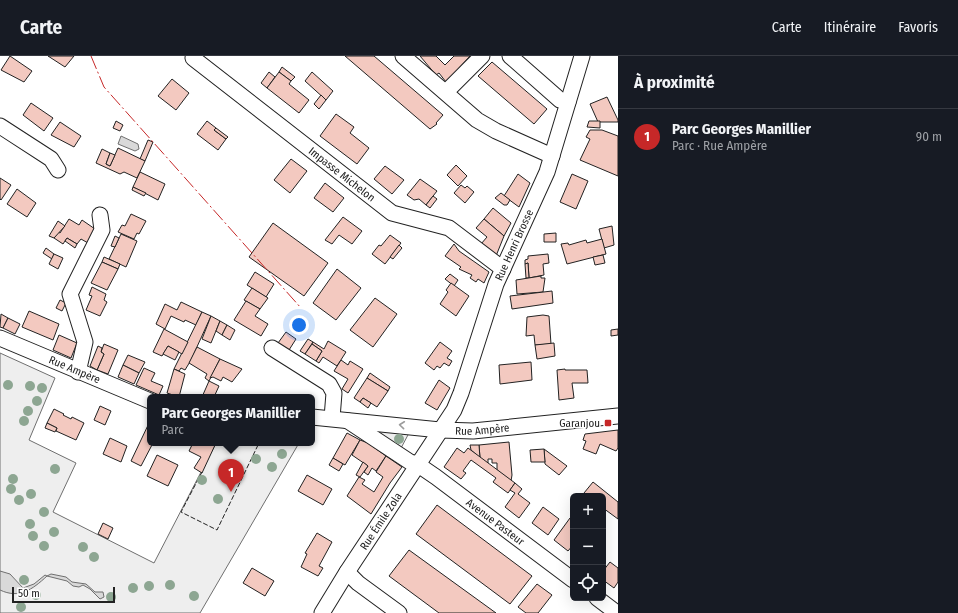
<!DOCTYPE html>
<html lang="fr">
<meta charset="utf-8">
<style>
body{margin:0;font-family:"Fira Sans Condensed",sans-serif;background:#20242c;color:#f1f3f6}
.controls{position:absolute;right:12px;bottom:12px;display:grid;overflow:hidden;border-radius:6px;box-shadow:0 4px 16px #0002}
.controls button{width:36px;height:36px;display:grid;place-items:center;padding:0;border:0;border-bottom:1px solid #363941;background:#171b24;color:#f1f3f6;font:20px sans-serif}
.scale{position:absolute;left:12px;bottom:10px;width:103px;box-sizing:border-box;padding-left:4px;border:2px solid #222;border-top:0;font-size:11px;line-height:14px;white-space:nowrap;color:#222;-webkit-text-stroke:3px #fff;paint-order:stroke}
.you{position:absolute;left:299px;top:269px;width:14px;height:14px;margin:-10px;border:3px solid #fff;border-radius:50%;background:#1a73e8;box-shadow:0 0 0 6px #1a73e833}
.badge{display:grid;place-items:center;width:26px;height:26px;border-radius:50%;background:#c62828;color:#fff;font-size:13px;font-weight:700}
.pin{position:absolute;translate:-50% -33px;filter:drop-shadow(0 1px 2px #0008)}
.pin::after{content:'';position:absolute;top:21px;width:14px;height:12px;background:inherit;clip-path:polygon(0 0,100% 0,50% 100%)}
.popup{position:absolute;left:147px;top:338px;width:168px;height:52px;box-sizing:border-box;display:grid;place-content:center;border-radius:6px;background:#171b24;filter:drop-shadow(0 1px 3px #0005);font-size:13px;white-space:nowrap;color:#9ea1a6}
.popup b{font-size:15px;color:#f1f3f6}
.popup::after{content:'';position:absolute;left:50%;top:100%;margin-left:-8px;border:8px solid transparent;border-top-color:#171b24}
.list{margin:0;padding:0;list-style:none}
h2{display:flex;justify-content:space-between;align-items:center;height:52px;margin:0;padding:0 16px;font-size:17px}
h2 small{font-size:13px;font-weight:400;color:#9ea1a6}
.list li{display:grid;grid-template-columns:26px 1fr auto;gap:12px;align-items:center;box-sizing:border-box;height:56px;padding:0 16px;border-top:1px solid #363941}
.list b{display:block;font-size:15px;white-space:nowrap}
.list p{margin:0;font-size:13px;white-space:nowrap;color:#9ea1a6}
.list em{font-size:13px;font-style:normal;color:#9ea1a6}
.icon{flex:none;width:22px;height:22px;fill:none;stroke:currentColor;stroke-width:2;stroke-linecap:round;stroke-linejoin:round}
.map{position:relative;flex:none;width:618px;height:557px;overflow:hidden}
header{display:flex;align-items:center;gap:24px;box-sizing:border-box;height:56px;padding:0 20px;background:#171b24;border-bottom:1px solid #363941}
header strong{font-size:19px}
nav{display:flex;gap:22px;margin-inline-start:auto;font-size:14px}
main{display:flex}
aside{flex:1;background:#171b24}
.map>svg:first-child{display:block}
.green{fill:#eee;stroke:#6f6f6f}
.water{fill:#d9d9d9;stroke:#6f6f6f}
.building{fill:#f3c9c0;stroke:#222}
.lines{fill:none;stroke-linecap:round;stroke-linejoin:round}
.minor-casing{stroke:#222;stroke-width:17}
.minor{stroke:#fff;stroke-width:15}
.fence{stroke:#222;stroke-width:1;stroke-dasharray:5 2;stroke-linecap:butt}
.power{stroke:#c62828;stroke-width:1;stroke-dasharray:14 3 2 3;stroke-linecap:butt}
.tree{fill:#8da692}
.oneway{stroke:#9c9c9c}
.poi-dot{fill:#c62828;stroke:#fff;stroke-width:1.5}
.labels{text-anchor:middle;stroke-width:3;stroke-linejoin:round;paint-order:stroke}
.street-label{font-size:11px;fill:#222;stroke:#fff}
.poi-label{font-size:11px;fill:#222;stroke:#fff;text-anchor:end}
</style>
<header>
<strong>Carte</strong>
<nav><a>Carte</a><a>Itinéraire</a><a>Favoris</a></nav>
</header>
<main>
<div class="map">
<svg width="618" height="557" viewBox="0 0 618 557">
<rect width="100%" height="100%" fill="#fff"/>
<g class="green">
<path d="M0 297 55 322 29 384 76 407 53 456 154 507 216 387H299L200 557H0Z"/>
<path d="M369 370 409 377 400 394Z"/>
</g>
<g class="water">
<path d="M121 80 138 88 139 93 135 95 118 88Z"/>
<path d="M0 515 10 518 23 532 34 528 45 519 47 520 51 518 66 521 72 526 86 528 95 536H103L104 541 100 543 90 533 83 529 79 531 73 530 67 525 47 520C32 534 19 543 0 534Z"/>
</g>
<g class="building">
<path d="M10 0 32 15 24 26 1 14Z"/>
<path d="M48 0H74L65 11Z"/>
<path d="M345 0H374L443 59 436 67 437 68 430 73Z"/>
<path d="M420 0H436L445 9 454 0H470L446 26 439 17 436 19Z"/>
<path d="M492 6 547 53 534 68 478 20Z"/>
<path d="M282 11 295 21 291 25 279 16Z"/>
<path d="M269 16 275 21 267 32 261 27Z"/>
<path d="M279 16 291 25 289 28 309 44 299 57 267 32Z"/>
<path d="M312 16 333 35 326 44 305 25Z"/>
<path d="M172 23 189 37 176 54 158 40Z"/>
<path d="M321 39 326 44 319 53 314 48Z"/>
<path d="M607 41 618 64V66H598L590 48Z"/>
<path d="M31 47 53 62 44 75 23 59Z"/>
<path d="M336 58 354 71 350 77 369 92 357 108 320 80Z"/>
<path d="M116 65 123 69 120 75 113 72Z"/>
<path d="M207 65 216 72 214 74 226 83 218 94 197 78Z"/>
<path d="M589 65H600V72L587 71Z"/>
<path d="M60 66 81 80 74 91 51 79Z"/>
<path d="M216 72 228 81 226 83 214 74Z"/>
<path d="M590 74H602L618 80V120L580 104 590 83 586 81Z"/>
<path d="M148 84 153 86 145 105 140 103Z"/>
<path d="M118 92 145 105 137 122 124 116 120 118 96 107 102 93 110 97 106 108 110 110Z"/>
<path d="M110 97 115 99 110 110 106 108Z"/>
<path d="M291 103 307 115 290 137 274 124Z"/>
<path d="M456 109 467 120 458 130 447 119Z"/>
<path d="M385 110 404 124 392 138 374 123Z"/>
<path d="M140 116 165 128 158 144 133 131Z"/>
<path d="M518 118 530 127 519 151 504 140Z"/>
<path d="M572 118 588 125 576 153 560 146Z"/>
<path d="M0 122 11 129 1 144 0 143Z"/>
<path d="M420 123 437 135 426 149 419 143 414 144 407 139Z"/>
<path d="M325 127 344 142 333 156 314 142Z"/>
<path d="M461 129 465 132 467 130 474 136 465 147 454 137Z"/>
<path d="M133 131 146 137 144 140 132 134Z"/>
<path d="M17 133 36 147 27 161 7 148Z"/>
<path d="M501 137 510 144 507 149H504L495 142Z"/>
<path d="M433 140 437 143 430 152 426 149Z"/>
<path d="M493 152 511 167 504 180 484 163Z"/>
<path d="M131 158 146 165 139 178 137 177 134 183 118 176 122 169 125 170Z"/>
<path d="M343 161 362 175 352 188 339 179 332 188 325 184Z"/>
<path d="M69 163 79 169 82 164 95 173 88 187 81 183 77 188 67 182 63 188 54 182 58 176 60 177Z"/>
<path d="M484 163 504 180 496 200 481 188 487 181 476 172Z"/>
<path d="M58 165 65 170 54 182 49 180Z"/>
<path d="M273 167 328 207 304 240 249 201Z"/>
<path d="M612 170 614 189 604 192 599 173Z"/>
<path d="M556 177V186H544V178Z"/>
<path d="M121 178 137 185 126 211 109 203Z"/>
<path d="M390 179 401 187 385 208 372 198 379 189 381 190Z"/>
<path d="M115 180 119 182 115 191 111 190Z"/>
<path d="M67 182 77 188 75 192 65 185Z"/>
<path d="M602 183 606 198 567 208 561 188 568 187 569 189 586 184 587 187Z"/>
<path d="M454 188 459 195 489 216 484 227 478 223 476 226 470 222 472 219 459 213 461 211 445 200Z"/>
<path d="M399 189 402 192 393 203 390 201Z"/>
<path d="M46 192 54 198 52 203 43 197Z"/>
<path d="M54 198 63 202 58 213 49 208Z"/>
<path d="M548 198 549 207 543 208 544 219 529 222 528 207 525 208V204L528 203V200Z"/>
<path d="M603 199 605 207 595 209 593 201Z"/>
<path d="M104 201 120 208 118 213 102 206Z"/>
<path d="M102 206 118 213 107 234 91 227Z"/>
<path d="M528 207 529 222H526L525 208Z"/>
<path d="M337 213 361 232 336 264 313 247Z"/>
<path d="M255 216 274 228 266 241 247 229Z"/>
<path d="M450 218 458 224 454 230 445 223Z"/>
<path d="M541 220V222H545L543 236 517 238 516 224Z"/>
<path d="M451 227 469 240 456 260 440 248 448 236 446 234Z"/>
<path d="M92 231 106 238 104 244 107 246 100 260 86 254 92 240 89 239Z"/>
<path d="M252 232 268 242 260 253 244 244Z"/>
<path d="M552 235 553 247 512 253 510 240Z"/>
<path d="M375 242 397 258 373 291 350 274Z"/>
<path d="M60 244 66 247 62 255 56 252Z"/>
<path d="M246 245 260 253 255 260 268 268 261 280 234 264Z"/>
<path d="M181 246 202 256 196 269 185 264 184 266 171 260 165 273 156 268 165 248 177 254Z"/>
<path d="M29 255 59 268 53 284 22 271Z"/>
<path d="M202 256 211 260 191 304 185 314 181 312 179 315 174 313Z"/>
<path d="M1 258 8 262 3 272 0 271Z"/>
<path d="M543 259 549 260 551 288 535 289 534 279 526 280 527 261Z"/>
<path d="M211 260 220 265 211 287 202 283Z"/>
<path d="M8 262 20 268 15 278 3 272Z"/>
<path d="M220 265 227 269 222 279 216 275Z"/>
<path d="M227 269 235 274 230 284 222 279Z"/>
<path d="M164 273 188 286 182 298 168 290 162 300 153 296Z"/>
<path d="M618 273V279L611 280V274Z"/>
<path d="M286 276 296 283 289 294 278 287Z"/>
<path d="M59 279 77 287 71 302 53 294Z"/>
<path d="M308 283 313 286 305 298 300 295Z"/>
<path d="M328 285 346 296 337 310 323 301 319 307 316 305 322 295 312 288 313 286 324 293Z"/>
<path d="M440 286 452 295 447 302 452 305 449 310 444 307 440 312 437 310 434 314 425 307Z"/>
<path d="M554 287 555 300 537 303 535 289Z"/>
<path d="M104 288 118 294 108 318 97 314 104 298 101 296Z"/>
<path d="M312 288 322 295 316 305 305 298Z"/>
<path d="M98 290 102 292 101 296 104 298 97 314 90 310Z"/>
<path d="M168 290 179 296 175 304 163 298Z"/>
<path d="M197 291 220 303 209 325 205 322 207 318 189 307Z"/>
<path d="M128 299 145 306 139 317 123 309Z"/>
<path d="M220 303 242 313 232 326 223 321 221 325 213 321 210 322Z"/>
<path d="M341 304 348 309 350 305 363 313 348 337 342 333 348 323 334 315Z"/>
<path d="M531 306 532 324 500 328 499 309Z"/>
<path d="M123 309 139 317 134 328 118 321Z"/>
<path d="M144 312 155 317 151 325 163 330 159 339 136 329Z"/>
<path d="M174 313 185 318 179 341 167 337Z"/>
<path d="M565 313V314H587L588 327H572L574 342 559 344 557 314Z"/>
<path d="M370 317 390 331 388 335 367 322Z"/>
<path d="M367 322 388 335 377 351 363 342 360 346 354 342Z"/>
<path d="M439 324 450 332 437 354 425 347Z"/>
<path d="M209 325 219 330 214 341H202Z"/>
<path d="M363 342 371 347 368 352 360 346Z"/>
<path d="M100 350 111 355 105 369 94 364Z"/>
<path d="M54 353 64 358 63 359 71 363 72 361 84 367 76 384 56 375 57 372 47 367Z"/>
<path d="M150 365V387H153L141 410 131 405Z"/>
<path d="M47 367 57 372 55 376 45 372Z"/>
<path d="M618 374V392L616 395 600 388 596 398 583 393 586 385 583 384 585 378Z"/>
<path d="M347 377 360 384 345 409 333 402Z"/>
<path d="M110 382 127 390 121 406 103 398Z"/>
<path d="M360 384 368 387 386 400 376 415 372 412 368 419 364 416 368 410 352 399Z"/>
<path d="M509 386 512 419 511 425 497 414V407H492V403H488V408L480 402 479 389Z"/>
<path d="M193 387H216L202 417 194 412 201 401 189 395Z"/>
<path d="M470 389H479L480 402 471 394Z"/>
<path d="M457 392 464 397 468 392 515 427 508 437 493 426 496 422 471 404 463 415 466 417 461 423 444 411Z"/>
<path d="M544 393 567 410 559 419 545 408Z"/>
<path d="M544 393 545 406H531L530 394Z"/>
<path d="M157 399 178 409 168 430 147 420Z"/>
<path d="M386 400 402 411 390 427 371 458 347 440 359 421 365 424 362 428 374 436 383 421 376 416Z"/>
<path d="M333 402 343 408 339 415 329 409Z"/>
<path d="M363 406 368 410 360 421 356 419Z"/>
<path d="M307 419 332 433 323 449 298 435Z"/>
<path d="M593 426 618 446V463L603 452V440H587L584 437Z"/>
<path d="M515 427 522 433 518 438 530 447 519 462 505 451 515 437 510 434Z"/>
<path d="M437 449 532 520 510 548 416 478Z"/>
<path d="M543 451 559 463 548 479 532 467Z"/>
<path d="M570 462 573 464V489L568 495 554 484Z"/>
<path d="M103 467 113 472 108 483 98 478Z"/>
<path d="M317 477 332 486 319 510 323 512 318 520 301 511 307 498 305 497Z"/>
<path d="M409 494 496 557H439L389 520Z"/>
<path d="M610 506 618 512V526L614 532 603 524V515Z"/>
<path d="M252 512 274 525 265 540 243 527Z"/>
<path d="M537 528 552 539 538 557H526L518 551Z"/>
</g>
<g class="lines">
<defs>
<g id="minor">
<path d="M403 0 477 64 496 75 552 100"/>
<path d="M510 0 560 44 568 46"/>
<path id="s1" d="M193 2 392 157 449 172 503 213"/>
<path d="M446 36 482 0"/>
<path d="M0 70 51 103 58 114"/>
<path id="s2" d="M0 282 150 345"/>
<path d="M272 292 329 328 334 337 332 362"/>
<path d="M78 316 85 286 70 238 102 174 100 159"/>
<path id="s3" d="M312 361 440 374 473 375 618 360"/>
<path id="s4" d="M348 365 410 406 417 408 436 421 573 524"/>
<path d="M347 516 358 527 399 557"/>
<path d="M597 542 617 557"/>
<path id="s5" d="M322 557 347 516 454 354 461 337 496 228 547 116 582 0"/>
</g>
</defs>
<use href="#minor" class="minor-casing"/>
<use href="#minor" class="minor"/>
<path class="fence" d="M202 416 181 456 217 474 259 387"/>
<path class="power" d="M91 0 104 31 301 252"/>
</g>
<g class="tree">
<circle cx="8" cy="329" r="5"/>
<circle cx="30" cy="330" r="5"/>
<circle cx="42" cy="332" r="5"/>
<circle cx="37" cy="345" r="5"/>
<circle cx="28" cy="355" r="5"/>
<circle cx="24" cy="365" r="5"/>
<circle cx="399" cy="383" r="5"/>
<circle cx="282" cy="398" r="5"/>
<circle cx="256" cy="403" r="5"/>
<circle cx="232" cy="409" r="5"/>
<circle cx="272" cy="411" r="5"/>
<circle cx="55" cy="413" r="5"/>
<circle cx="13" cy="423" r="5"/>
<circle cx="202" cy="424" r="5"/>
<circle cx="11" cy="433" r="5"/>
<circle cx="31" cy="438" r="5"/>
<circle cx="218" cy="443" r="5"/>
<circle cx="19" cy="444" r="5"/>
<circle cx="44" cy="456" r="5"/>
<circle cx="30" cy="468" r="5"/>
<circle cx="54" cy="476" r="5"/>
<circle cx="33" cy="480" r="5"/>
<circle cx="44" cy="490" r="5"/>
<circle cx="83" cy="491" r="5"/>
<circle cx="94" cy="501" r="5"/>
<circle cx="24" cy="524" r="5"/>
<circle cx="170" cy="529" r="5"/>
<circle cx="149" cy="530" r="5"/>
<circle cx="133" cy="532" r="5"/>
<circle cx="36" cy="539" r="5"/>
<circle cx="194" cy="540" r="5"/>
<circle cx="111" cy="541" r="5"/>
<circle cx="21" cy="551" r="5"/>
</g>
<defs><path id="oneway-chevron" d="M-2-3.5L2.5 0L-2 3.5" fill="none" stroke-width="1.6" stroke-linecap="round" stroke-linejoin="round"/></defs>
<use class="oneway" href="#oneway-chevron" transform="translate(402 369) rotate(-174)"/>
<rect class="poi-dot" x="604" y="363" width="8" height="8" rx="2"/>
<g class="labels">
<g class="street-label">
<text dy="4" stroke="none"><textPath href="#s1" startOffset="189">Impasse Michelon</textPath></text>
<text dy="4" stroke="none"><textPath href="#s5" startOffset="418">Rue Henri Brosse</textPath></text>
<text dy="4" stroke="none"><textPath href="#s2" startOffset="81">Rue Ampère</textPath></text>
<text dy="4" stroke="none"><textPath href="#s3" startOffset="171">Rue Ampère</textPath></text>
<text dy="4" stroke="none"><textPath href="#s5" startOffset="109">Rue Émile Zola</textPath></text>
<text dy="4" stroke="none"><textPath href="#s4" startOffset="179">Avenue Pasteur</textPath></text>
</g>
<g class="poi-label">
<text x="600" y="371">Garanjou</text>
</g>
</g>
</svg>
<div class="controls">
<button>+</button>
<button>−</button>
<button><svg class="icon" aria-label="locate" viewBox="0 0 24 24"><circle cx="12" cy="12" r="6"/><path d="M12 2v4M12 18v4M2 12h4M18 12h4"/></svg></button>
</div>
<div class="scale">50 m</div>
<div class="you"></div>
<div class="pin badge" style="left:231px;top:436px">1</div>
<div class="popup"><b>Parc Georges Manillier</b>Parc</div>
</div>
<aside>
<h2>À proximité<small></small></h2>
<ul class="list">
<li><span class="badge">1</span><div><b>Parc Georges Manillier</b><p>Parc · Rue Ampère</p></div><em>90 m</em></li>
</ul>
</aside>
</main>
